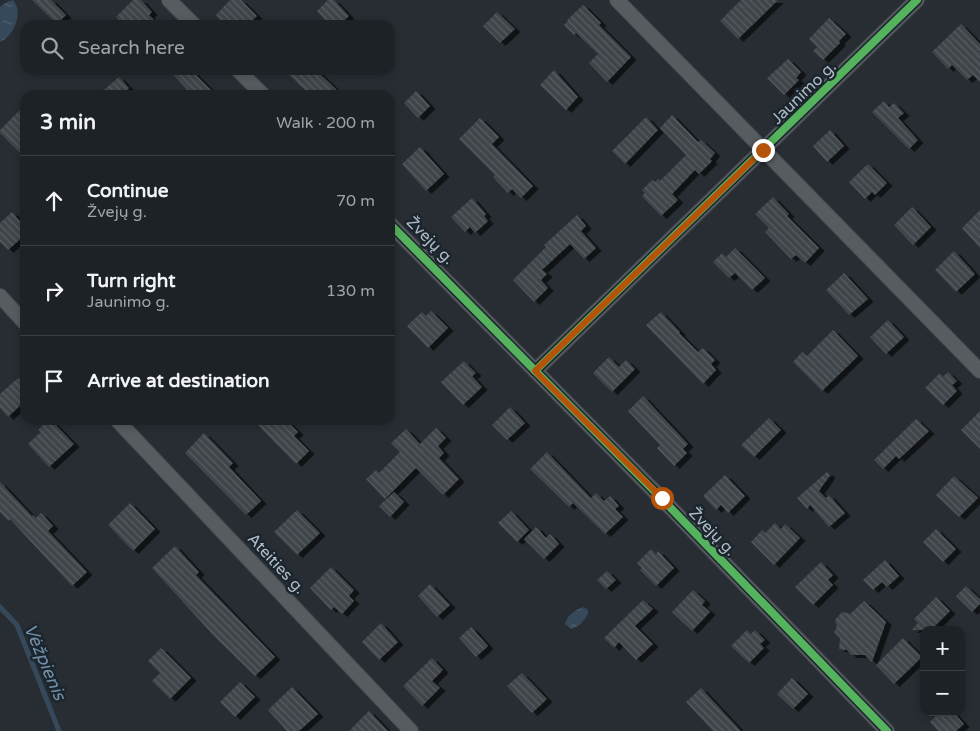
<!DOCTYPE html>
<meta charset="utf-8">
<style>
body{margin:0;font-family:"Varela Round",sans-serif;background:#2a2f32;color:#f1f3f6}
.controls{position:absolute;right:15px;bottom:15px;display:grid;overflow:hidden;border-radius:10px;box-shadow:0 2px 8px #0003}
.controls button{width:45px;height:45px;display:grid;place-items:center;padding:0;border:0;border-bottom:1px solid #3b3f43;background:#1d2226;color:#f1f3f6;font:25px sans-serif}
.stop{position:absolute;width:15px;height:15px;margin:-11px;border:4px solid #b45309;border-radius:50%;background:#fff}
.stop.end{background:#b45309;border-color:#fff;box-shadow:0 1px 5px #0008}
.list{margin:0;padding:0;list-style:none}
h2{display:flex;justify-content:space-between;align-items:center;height:65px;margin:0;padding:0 20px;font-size:21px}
h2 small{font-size:16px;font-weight:400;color:#a0a4a7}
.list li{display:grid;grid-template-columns:32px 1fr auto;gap:15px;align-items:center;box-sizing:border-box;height:90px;padding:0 20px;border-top:1px solid #3b3f43}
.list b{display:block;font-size:19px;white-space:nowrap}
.list p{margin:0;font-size:16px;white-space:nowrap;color:#a0a4a7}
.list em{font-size:16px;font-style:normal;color:#a0a4a7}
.icon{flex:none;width:28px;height:28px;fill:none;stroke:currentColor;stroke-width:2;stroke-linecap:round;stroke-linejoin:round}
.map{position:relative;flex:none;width:980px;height:731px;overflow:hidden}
.search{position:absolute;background:#1d2226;box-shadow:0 2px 8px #0003;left:20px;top:20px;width:375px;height:55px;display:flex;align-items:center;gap:12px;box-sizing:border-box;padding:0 18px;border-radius:15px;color:#a0a4a7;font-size:19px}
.panel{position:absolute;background:#1d2226;box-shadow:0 2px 8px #0003;left:20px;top:90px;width:375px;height:335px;border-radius:15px}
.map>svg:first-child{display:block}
.water{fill:url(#water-ripples)}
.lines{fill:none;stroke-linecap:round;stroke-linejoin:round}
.stream{stroke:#36495a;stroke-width:5}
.building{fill:url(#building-back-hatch);filter:url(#shadow)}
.street-casing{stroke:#45494e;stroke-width:16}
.street{stroke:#575c61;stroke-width:14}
.cycleway-casing{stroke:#1b252d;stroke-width:11}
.cycleway{stroke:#56b35d;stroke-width:8}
.route{stroke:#b45309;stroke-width:6}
.labels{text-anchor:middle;stroke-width:5;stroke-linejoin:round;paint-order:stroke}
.street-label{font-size:16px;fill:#b1bbc5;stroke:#1b252d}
.water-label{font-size:18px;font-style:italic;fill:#728fa7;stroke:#1b252d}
</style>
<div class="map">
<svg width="980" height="731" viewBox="0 0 980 731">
<defs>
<pattern id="water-ripples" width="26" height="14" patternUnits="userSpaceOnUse" patternTransform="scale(1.25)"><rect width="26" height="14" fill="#36495a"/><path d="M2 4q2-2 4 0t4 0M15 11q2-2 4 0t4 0" fill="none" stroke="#516170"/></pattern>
<pattern id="building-back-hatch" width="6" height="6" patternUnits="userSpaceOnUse" patternTransform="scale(1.25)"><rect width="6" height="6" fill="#3f454a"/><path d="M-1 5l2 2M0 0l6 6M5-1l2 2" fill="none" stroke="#585e63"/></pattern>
<filter id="shadow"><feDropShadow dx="5.5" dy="3" stdDeviation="0" flood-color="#0009"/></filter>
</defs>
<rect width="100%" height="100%" fill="#272d33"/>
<g class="water">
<path d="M13 0C24 12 14 36 0 42V7L7 2Z"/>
<path d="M584 607 588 610V614C584 621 579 627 571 629L565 624C567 615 576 609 584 607Z"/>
</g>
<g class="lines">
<path class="stream" d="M0 607 17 625 59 731"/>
</g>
<g class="building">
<path d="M32 0H51L66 15 57 24Z"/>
<path d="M133 0H141L152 12 149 15 159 25H123L116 17Z"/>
<path d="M230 0H241L257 16 248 25H225L216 15Z"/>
<path d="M328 0H334L349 16 339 25H330L317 11Z"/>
<path d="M741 0H778L738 39 720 21Z"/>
<path d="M583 5 601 23 599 25 631 57 607 82 589 63 598 54 576 33 574 35 564 25 568 21 567 20Z"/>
<path d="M497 12 515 29 500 43 483 26Z"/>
<path d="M829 18 846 34 839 41 840 43 823 60 813 51 817 47 809 39Z"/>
<path d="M961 24 980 44V82L973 75 967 80 952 65 948 69 932 52Z"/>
<path d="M788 59 801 72 796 78 799 80 784 95 767 78Z"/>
<path d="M169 70H191L216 95H192Z"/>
<path d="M284 70H316L342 95H310Z"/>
<path d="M554 70 578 97 566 110 540 85Z"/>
<path d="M119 77 129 88 122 95H98Z"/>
<path d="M416 91 430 106 418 118 404 103Z"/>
<path d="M884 101 889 107 894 103 904 113 898 118 918 140 909 149 872 112Z"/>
<path d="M25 105V158L0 133V130Z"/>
<path d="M672 115 698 142 701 140 715 153 710 159 712 161 699 174 695 170 672 194 678 200 661 216 642 196 645 193 642 190 652 180 655 182 658 179 660 181 686 155 660 128Z"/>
<path d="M646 117 658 130 625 164 612 151Z"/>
<path d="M480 118 499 137 492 144 533 186 521 198 512 189 508 193 493 177 495 175 459 139Z"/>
<path d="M830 130 844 146 827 162 813 146Z"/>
<path d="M420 147 444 174 426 191 402 164Z"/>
<path d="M868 164 887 183 875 195 872 192 865 199 849 182Z"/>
<path d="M773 197 789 214 787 216 819 248 805 263 796 255 791 259 765 232 769 228 755 214Z"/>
<path d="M472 198 486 214 484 216 488 221 475 233 470 227 465 232 451 217Z"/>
<path d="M912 207 931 227 913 245 894 225Z"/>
<path d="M980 210V248L962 228Z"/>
<path d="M12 212 25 227V235L8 250 0 242V223Z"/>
<path d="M577 215 586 226 581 231 596 248 584 259 570 244 542 270 547 274 541 280 548 288 534 302 513 280 546 247 544 245Z"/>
<path d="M735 248 765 278 752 290 735 273 729 278 713 262 722 253 726 257Z"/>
<path d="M954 251 975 274 956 292 935 270Z"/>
<path d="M844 273 868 299 849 315 826 290Z"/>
<path d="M431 311 448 328 428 348 407 326 422 312 426 316Z"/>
<path d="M661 312 680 332 679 333 698 352 703 348 715 360 711 364 716 370 703 384 646 325Z"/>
<path d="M888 320 904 337 886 354 870 337Z"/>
<path d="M833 330 858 356 822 391 793 362 802 352 807 356Z"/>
<path d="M609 357 619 367 626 360 635 369 612 392 593 373Z"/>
<path d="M464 361 476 373 472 376 482 387 463 405 441 382Z"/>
<path d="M948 372 957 381 952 385 957 391 943 405 925 388 940 373 943 377Z"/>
<path d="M18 378 25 386V401L8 417 0 408V394Z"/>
<path d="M643 396 688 444 683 449 687 453 674 466 657 448 660 445 628 411Z"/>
<path d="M510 407 525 423 507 440 492 425Z"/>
<path d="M980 411V449L961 430Z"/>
<path d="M769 418 781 430 754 457 741 445Z"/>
<path d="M916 419 929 431 899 459 896 456 883 469 874 460Z"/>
<path d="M48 420H51L74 444 49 467 28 444 41 432 38 430Z"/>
<path d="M253 420H286L298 432 294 436 309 451 296 464Z"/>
<path d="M436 428 446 438 438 446 444 453 439 458 459 479 443 495 416 468 385 499 366 479 376 470 379 473 400 452 391 443 406 429 420 444Z"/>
<path d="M204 433 233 463 229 467 261 501 246 515 185 453Z"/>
<path d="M547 452 591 498 596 493 604 501 610 496 619 506 615 509 623 517 605 534 573 503 569 507 530 469Z"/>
<path d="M827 472 830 475 819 491 826 498 829 495 845 513 829 527 810 505 807 509 797 498Z"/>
<path d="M725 475 745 496 728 513 721 505 716 510 703 496Z"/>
<path d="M954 476 978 498 959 517 936 495Z"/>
<path d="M0 482 32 516 33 515 36 518 41 513 53 526 48 531 87 572 72 586 10 519 9 521 0 512Z"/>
<path d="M394 492 404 502 390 517 379 506Z"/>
<path d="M130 503 155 529 133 551 108 525Z"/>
<path d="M297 510 320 533 297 555 274 532Z"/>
<path d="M511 511 529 530 517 542 498 523Z"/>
<path d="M775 523 781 529 785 524 800 538 774 565 751 542 762 530 765 533Z"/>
<path d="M536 527 546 538 550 534 559 544 544 559 524 539Z"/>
<path d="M936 529 956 549 943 562 923 542Z"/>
<path d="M175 546 199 572 196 575 275 657 255 676 215 637 152 568Z"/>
<path d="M651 549 656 554 658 551 674 568 656 586 640 570 642 568 637 563Z"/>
<path d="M885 560 899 576 887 587 882 582 873 590 863 580Z"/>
<path d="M821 562 833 575 828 580 833 585 813 605 795 587Z"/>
<path d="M331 567 354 590 349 596 354 601 342 614 334 607 331 610 310 588Z"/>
<path d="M607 571 616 580 606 589 597 580Z"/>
<path d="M430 584 450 605 437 617 418 596Z"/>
<path d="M966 586 980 599V604L972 612 956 596Z"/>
<path d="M693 590 705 601 702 605 710 612 692 631 672 612Z"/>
<path d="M936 597 950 611 931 630H912L918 623 914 619Z"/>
<path d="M643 600 653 609 635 626 653 644 636 660 619 642 614 648 604 638Z"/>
<path d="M864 601 886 622 872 662 865 655H851L847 650 839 649 840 638 834 632 837 627 835 620 842 612 850 614Z"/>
<path d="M381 623 398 642 379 660 362 642Z"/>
<path d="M471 627 488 646 476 657 459 638Z"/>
<path d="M747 630 751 634 755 630 765 640 760 644 764 648 749 663 731 646Z"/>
<path d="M903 638 922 657 894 684 876 665Z"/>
<path d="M161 648 191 678 170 699 152 681 160 673 148 661Z"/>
<path d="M432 658 443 670 432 681 440 688 422 706 403 686Z"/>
<path d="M522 673 547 699 532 713 507 686Z"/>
<path d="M792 678 808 694 793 709 777 694Z"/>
<path d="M240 682 255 697 235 717 220 702Z"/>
<path d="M292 687 318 714 299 731H287L268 710Z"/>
<path d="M701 688 741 731H713L686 702Z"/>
<path d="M369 711 388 731H349Z"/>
<path d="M940 712H953L964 724 956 731H938L930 722Z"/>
</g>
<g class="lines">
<defs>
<g id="street">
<path d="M169 0 194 25"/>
<path d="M617 0 980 371"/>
<path d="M238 70 263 95"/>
<path d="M390 224 662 499 887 731"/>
<path d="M0 296 25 323"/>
<path d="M535 371 917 0"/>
<path d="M117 420 411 731"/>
</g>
</defs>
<use href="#street" class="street-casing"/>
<use href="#street" class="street"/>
<defs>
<g id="cycleway">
<path d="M390 224 662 499 887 731"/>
<path d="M535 371 917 0"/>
</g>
</defs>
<use href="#cycleway" class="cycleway-casing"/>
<use href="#cycleway" class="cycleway"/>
</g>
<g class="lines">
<path class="route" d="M662 498 535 371 763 150"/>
</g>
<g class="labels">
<g class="street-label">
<text transform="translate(803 92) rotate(-44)" y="6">Jaunimo g.</text>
<text transform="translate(431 240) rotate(45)" y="6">Žvejų g.</text>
<text transform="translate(713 531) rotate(46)" y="6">Žvejų g.</text>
<text transform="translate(277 563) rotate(47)" y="6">Ateities g.</text>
</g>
<g class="water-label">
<text transform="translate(45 662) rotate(67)" y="6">Vėžpienis</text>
</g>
</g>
</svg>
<div class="controls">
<button>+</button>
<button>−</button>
</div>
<div class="stop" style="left:662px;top:498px"></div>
<div class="stop end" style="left:763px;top:150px"></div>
<div class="search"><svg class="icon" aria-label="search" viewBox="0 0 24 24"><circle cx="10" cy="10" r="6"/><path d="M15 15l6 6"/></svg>Search here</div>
<section class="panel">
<h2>3 min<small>Walk · 200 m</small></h2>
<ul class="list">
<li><svg class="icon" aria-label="ahead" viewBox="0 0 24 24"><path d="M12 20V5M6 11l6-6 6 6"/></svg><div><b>Continue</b><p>Žvejų g.</p></div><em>70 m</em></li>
<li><svg class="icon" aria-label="right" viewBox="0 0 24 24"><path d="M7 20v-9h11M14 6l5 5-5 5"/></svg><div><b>Turn right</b><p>Jaunimo g.</p></div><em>130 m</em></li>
<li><svg class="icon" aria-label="arrive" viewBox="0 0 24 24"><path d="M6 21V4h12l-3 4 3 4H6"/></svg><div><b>Arrive at destination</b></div></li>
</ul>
</section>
</div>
